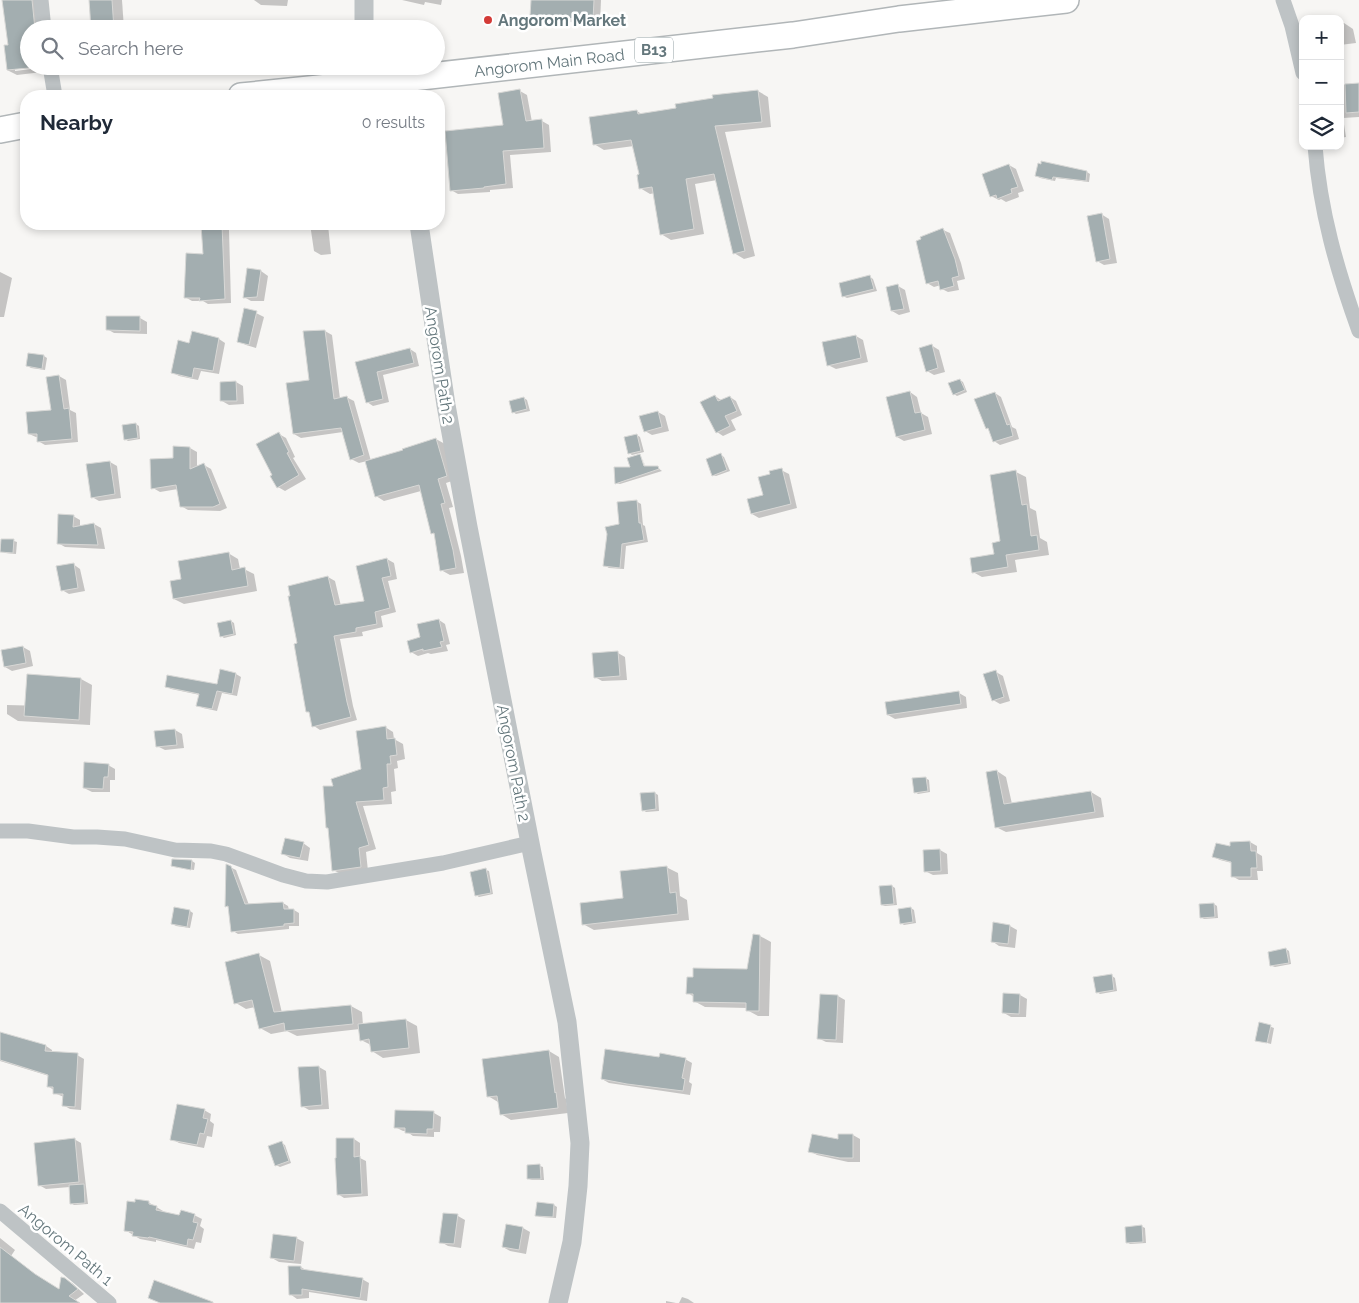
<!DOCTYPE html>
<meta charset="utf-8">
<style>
body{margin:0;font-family:Raleway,sans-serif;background:#f6f6f7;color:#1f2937}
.controls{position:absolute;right:15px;top:15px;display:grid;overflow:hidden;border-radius:10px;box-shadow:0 2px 8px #0003}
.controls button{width:45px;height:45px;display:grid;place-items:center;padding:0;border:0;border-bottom:1px solid #e0e1e3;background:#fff;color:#1f2937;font:25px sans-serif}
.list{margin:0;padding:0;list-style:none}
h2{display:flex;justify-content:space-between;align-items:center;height:65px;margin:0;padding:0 20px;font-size:21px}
h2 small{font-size:16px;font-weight:400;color:#747a83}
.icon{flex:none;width:28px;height:28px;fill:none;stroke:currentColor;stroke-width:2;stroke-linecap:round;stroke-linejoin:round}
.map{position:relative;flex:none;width:1359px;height:1303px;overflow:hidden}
.search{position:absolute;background:#fff;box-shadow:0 2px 8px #0003;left:20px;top:20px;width:425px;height:55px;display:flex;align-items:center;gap:12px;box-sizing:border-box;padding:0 18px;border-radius:28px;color:#747a83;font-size:19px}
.panel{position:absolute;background:#fff;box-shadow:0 2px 8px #0003;left:20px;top:90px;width:425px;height:140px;border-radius:20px}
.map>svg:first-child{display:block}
.shadow{fill:#0003}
.building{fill:#a3aeb0;stroke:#d8d8d6}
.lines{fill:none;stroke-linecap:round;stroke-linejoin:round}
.trunk-casing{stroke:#b1b6b8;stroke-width:28}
.minor{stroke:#bec3c5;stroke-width:15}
.tertiary{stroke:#bec3c5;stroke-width:19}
.trunk{stroke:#fff;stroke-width:25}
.poi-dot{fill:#d33b37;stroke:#fff;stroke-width:2}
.labels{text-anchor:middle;stroke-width:5;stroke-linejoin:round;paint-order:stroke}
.shield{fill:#fff;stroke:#92a0a3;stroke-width:1}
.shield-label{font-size:15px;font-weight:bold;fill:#64777c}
.poi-label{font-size:16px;font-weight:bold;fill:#64777c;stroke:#fff;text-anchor:start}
.street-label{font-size:16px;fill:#64777c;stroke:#fff}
</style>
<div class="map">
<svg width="1359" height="1303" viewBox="0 0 1359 1303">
<rect width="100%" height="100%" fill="#f7f6f4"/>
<g class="shadow">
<path d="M3 0H44V29H29V66H30L15 68V71L47 67 51 71 17 75 7 70 9 46Z"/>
<path d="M91 0H122L124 29H93Z"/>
<path d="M254 0H288L287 6 261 5Z"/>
<path d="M402 0H442L441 5 425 2 424 5Z"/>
<path d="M532 0H601L600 24 539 20 531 15Z"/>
<path d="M1344 23 1353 29 1356 43 1340 45V24Z"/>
<path d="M1359 84V117L1343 118 1346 137 1340 138V85Z"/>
<path d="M520 91 527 95 532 122 542 121 549 125 551 152 510 155 513 188 490 190V192L458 194 451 190 505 126Z"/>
<path d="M758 91 768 97 771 127 725 132 755 256 744 259 734 253 717 180 695 184 704 234 671 240 661 234 655 193 650 194 640 188 641 176 634 146 604 150 594 144 637 111 643 115 677 109 714 99V96Z"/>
<path d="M1042 163 1087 172 1090 174 1089 182 1056 178 1055 181 1040 178 1037 176Z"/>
<path d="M1009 165 1016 169 1024 191 1018 193 1019 197 1006 202 1001 199 999 200 991 196Z"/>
<path d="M1101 214 1109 219 1117 263 1104 265 1097 261Z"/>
<path d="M128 224H146L147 227 136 228Z"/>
<path d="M204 224H226V228L229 230 231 303 208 304 203 301H192L185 297 204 256Z"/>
<path d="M310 224H340L328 225 331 254 321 255 314 251Z"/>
<path d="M943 230 950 233 961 263 965 279 957 281 959 290 948 292 942 289 941 285 934 287 927 283Z"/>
<path d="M248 270 261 271 268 276 264 301H251L244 297Z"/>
<path d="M0 272 12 278 4 317H0Z"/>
<path d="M870 277 873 279 877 291 847 298 843 296Z"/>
<path d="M898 286 905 290 910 312 899 315 892 311Z"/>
<path d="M256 313 264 317 256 348 246 345 238 341Z"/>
<path d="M140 318 147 322V334L114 333 107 329Z"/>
<path d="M325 331 332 335 340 399 346 397 354 401 371 461 436 439 445 444 455 480 446 483 453 507 449 508 461 556 464 573 450 575 441 570 436 535 432 533 421 491 384 501 376 496 367 461 359 463 351 459 343 432 301 438 294 434Z"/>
<path d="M856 336 863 340 868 362 836 369 828 365Z"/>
<path d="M219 339 225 343 219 374 201 371 198 380 179 376 172 372 190 344Z"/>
<path d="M931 345 939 350 945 372 934 375 927 371Z"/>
<path d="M410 349 416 353 419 366 383 375 389 402 373 406 367 402 357 363Z"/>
<path d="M29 354 44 356 47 358 45 370 31 368 28 366Z"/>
<path d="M59 376 66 380 70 410 76 413 78 442 45 445 38 441V437H36L29 434 53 411Z"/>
<path d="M960 380 963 382 967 392 957 396 954 394Z"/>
<path d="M236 382 243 386 244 404 229 405 222 401 221 383Z"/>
<path d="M910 392 917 397 921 413 928 417 932 434 904 441 897 437Z"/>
<path d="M995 393 1001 397 1012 427 1016 429 1019 439 1000 445 994 441 991 431 987 428Z"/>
<path d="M715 396 721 400 730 397 736 401 742 415 731 420 736 430 723 436 717 432Z"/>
<path d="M524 398 527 400 530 411 516 414 513 412Z"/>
<path d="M658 412 665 416 669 431 652 435 645 431Z"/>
<path d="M136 424 139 426 140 439 128 441 125 439Z"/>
<path d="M279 434 286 438 295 457 293 458 306 479 285 491 278 487Z"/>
<path d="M637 435 640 437 644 452 632 455 629 453Z"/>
<path d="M190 448 197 452V468L204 465 211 469 227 508 220 511 188 510 181 506 178 489 160 492 153 488 174 459Z"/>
<path d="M721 455 724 457 730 471 716 476 713 475Z"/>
<path d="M640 456H641H640L645 473 647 472 642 457 646 468H658L662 471 620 484 616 483 615 468H632L629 459Z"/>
<path d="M110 462 117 466 121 498 99 501 92 497Z"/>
<path d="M781 470 789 474 797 508 759 518 752 514Z"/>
<path d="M1016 472 1026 477 1030 508 1036 511 1040 538 1047 542 1049 555 1015 560 1017 572 982 577 973 572 996 555 1002 542Z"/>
<path d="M636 501 641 504 643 525 645 526 648 542 626 546 624 569 609 568 604 565 620 525Z"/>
<path d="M73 516 80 520V527L94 524 101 528 105 549 65 547 58 543Z"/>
<path d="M14 541 17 542 16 554 5 553 2 551Z"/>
<path d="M228 553 238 559 240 569H244L254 574 257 591 184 604 174 599 182 580Z"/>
<path d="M387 559 394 563 397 579 388 581 396 612 381 616 383 627 362 632 363 636 340 639 353 706 357 720 320 730 314 726 310 713 307 711 299 644 328 577 335 581 341 606 365 602Z"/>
<path d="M73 564 80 569 85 591 69 594 62 590Z"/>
<path d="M439 620 445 624 450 644 446 645 448 651 431 654 428 653 418 656 411 652 422 638Z"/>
<path d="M231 621 234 623 236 635 224 638 221 636Z"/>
<path d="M23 647 30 651 33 666 12 671 5 667Z"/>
<path d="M618 653 625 657 627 680 602 681 595 677Z"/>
<path d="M996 672 1003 676 1010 701 1000 704 993 700Z"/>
<path d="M236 674 241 677 237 696 222 693 217 711 203 708 198 705 200 695 171 689 166 686H218Z"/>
<path d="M81 679 92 685 90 725 18 721 7 714V705L46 706Z"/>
<path d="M959 693 966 697 967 708 895 719 888 715Z"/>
<path d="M385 727 393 732 394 739 403 744 405 759 397 761 398 768 394 769 396 791 391 792 392 804 363 806 376 849 366 852 368 871 341 874 333 870 330 829 327 828 334 787 363 770Z"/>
<path d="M175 730 182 734 184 748 165 750 157 746Z"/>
<path d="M108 765 115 769V780H110V792H92L84 788Z"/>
<path d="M997 771 1006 777 1012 804 1091 792 1101 798 1104 817 1006 832 996 827Z"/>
<path d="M925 778 929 780 930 792 918 794 915 792Z"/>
<path d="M655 793 658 795 659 811 646 812 643 810Z"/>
<path d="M1250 842 1257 846V853L1262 856 1263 871H1257L1258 880H1239L1232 876V863L1220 860 1214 857 1231 848Z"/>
<path d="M303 843 310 848 308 861 290 858 282 853Z"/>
<path d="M940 850 947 854 948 874 933 875 925 871Z"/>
<path d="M173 860 192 861 195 863 194 870 175 867 172 865Z"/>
<path d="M230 867 236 870 249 905 283 903 288 906 289 910H294L299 913V926H289V929L238 934 233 931 230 908 226 906Z"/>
<path d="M666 867 678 873 680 896 687 900 689 920 594 930 583 924 625 899Z"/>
<path d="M486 870 489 871 493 894 479 897 476 895Z"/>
<path d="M892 886 895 888 897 905 885 906 882 905 880 887Z"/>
<path d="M1214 904 1217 906 1218 918 1204 919 1201 917 1200 905Z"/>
<path d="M911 908 914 910 916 923 904 925 901 923Z"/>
<path d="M190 911 193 913 190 928 176 926 173 924Z"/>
<path d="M994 924 1010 926 1017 930 1015 948 999 946 992 941Z"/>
<path d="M754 936H760L771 942 769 1016H758L747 1010V1008L705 1007 694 1001V997L688 993 748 970Z"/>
<path d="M1286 949 1289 951 1291 964 1275 967 1272 966Z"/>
<path d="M259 955 270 961 282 1013 351 1006 362 1012 363 1025 406 1020 417 1026 420 1053 383 1058 372 1051 371 1045 361 1040 360 1029 297 1036 287 1031 271 1034 260 1028 255 1007 246 1009 236 1003Z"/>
<path d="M1112 976 1115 978 1117 991 1100 994 1097 992Z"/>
<path d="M821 995 838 996 845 1000 843 1043 826 1042 818 1038Z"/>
<path d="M1020 995 1027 999 1026 1017H1011L1004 1013Z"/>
<path d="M1260 1023 1274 1028 1271 1044 1256 1040Z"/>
<path d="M0 1033 46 1046 52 1050V1053L77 1055 84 1059 81 1110 70 1109 63 1105 64 1097 54 1093V1090L49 1087V1076L0 1061Z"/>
<path d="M549 1051 559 1057 565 1098 566 1099 568 1113 511 1120 501 1114 498 1102 488 1096Z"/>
<path d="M685 1059 692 1063 689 1082 692 1084 690 1095 609 1083 602 1079Z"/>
<path d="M319 1067 326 1071 329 1109 309 1110 302 1106Z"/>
<path d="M204 1110 211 1114 210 1121 214 1124 212 1137 207 1136 204 1148 179 1143 172 1139Z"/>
<path d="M434 1113 441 1117 440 1132H434V1137L413 1136 406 1131H403L395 1127Z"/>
<path d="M853 1135 860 1139V1162H848L817 1155 810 1151Z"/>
<path d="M74 1139 81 1143 88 1204 74 1205 71 1203 70 1187 46 1189 39 1185Z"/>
<path d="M354 1139 360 1143V1158L366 1161 368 1196 344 1198 338 1194Z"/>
<path d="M281 1143 285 1145 291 1163 280 1167 276 1165Z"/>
<path d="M540 1166 543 1167 544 1180H532L529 1179Z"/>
<path d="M148 1202 163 1211V1213L180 1217 194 1215 202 1219 200 1226 204 1229 201 1243 196 1242 194 1249 156 1240V1242L140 1239 125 1230Z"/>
<path d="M538 1204 554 1205 557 1207 556 1218 540 1217 536 1215Z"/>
<path d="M458 1216 465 1220 461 1248 448 1246 441 1242Z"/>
<path d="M1141 1226 1145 1228 1146 1243 1130 1244 1127 1242Z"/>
<path d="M523 1228 530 1232 526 1254 510 1251 503 1247Z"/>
<path d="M0 1238 15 1250 11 1256 42 1279 60 1291 65 1279 72 1283 84 1294 74 1301 77 1303H0Z"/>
<path d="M296 1238 304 1242 301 1264 279 1262 272 1258Z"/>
<path d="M301 1267 307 1271 362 1279 369 1283 367 1301 309 1292V1298L297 1299 290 1294 289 1268Z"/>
<path d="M682 1297 688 1299 694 1303H679Z"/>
<path d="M666 1301 676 1303H666Z"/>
</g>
<g class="building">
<path d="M2 0H32L35 29H29V68L7 70 4 45H8Z"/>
<path d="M89 0H112L114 29H91Z"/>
<path d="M531 0H594L593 20 530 16Z"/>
<path d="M1359 83V112L1346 113 1345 84Z"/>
<path d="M520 89 526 121 542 119 544 148 503 151 506 184 484 187V188L450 191 445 131 503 125 498 93Z"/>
<path d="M758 90 762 122 715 126 745 251 733 254 714 174 686 179 694 229 660 235 652 187 639 189 637 175 639 174 631 140 593 145 589 117 637 110 638 114 676 108 675 104 713 98 712 95Z"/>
<path d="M1041 161 1087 171 1086 181 1053 177 1052 180 1035 176 1038 163 1041 164Z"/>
<path d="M1009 164 1018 187 1011 189 1012 193 997 199 996 195 990 197 982 174Z"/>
<path d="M1102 213 1110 259 1096 262 1087 216Z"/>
<path d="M222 224 225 299 199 301 200 298H184L186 253 203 254 201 225Z"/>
<path d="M943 228 955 259 959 276 952 278 954 286 940 290 938 281 926 284 916 241 921 239 920 237Z"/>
<path d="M247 268 261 270 257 297 243 298Z"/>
<path d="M870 275 874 289 842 297 839 283Z"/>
<path d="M898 284 904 309 891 311 886 287Z"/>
<path d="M244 308 257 311 249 345 237 342Z"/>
<path d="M106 316H140V331L106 330Z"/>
<path d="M325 330 334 399 347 396 364 455 350 460 341 428 293 434 286 383 309 380 303 331Z"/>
<path d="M192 331 219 338 213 371 194 368 192 378 171 373 178 340 189 343Z"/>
<path d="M856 335 861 358 827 366 822 342Z"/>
<path d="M932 344 938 368 926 372 919 348Z"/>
<path d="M410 348 414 363 377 372 383 399 366 403 355 362Z"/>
<path d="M28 353 44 355 42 369 26 366Z"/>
<path d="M59 375 64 409 69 408 72 439 37 442V434H28L26 412 51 410 46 377Z"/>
<path d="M960 379 965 390 953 395 948 383Z"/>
<path d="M236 381 237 401H220V382Z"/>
<path d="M910 391 915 413 921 412 925 430 896 437 886 397Z"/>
<path d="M995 392 1007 425 1010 424 1013 436 993 442 988 428 986 429 974 399Z"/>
<path d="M715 395 718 401 730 396 737 411 725 416 730 426 716 433 700 402Z"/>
<path d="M524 397 527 409 512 413 509 401Z"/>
<path d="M658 411 662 427 644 432 639 416Z"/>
<path d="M136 423 138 438 124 440 122 425Z"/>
<path d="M279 432 289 452 287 453 299 475 277 488 270 476 272 475 256 444Z"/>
<path d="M637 434 641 451 628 454 624 437Z"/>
<path d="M436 438 447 476 438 479 445 503 441 504 453 550 456 568 440 571 434 533 431 534 419 485 375 497 365 461 403 450 402 449Z"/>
<path d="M173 446 190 447V469L204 463 220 504 213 507H180L176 485 151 489 150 459 173 458Z"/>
<path d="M721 453 727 470 712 476 706 459Z"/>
<path d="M640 454 644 466H658L659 469 615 484 614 467H630L627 458Z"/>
<path d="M110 461 115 494 91 498 86 464Z"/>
<path d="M782 468 791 504 751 514 747 499 763 495 758 477 770 474 769 471Z"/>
<path d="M1016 470 1022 505 1027 504 1031 536 1037 535 1039 550 1006 555 1008 567 972 573 970 558 994 554 992 543 1000 541 990 475Z"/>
<path d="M637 500 639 523H641L644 540 622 544 620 568 603 566 607 534 605 527 619 524 617 502Z"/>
<path d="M58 514 74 515 73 527 94 523 98 545 57 544Z"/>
<path d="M1 539H14L13 553 0 552Z"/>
<path d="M229 552 232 570 245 567 248 586 173 599 170 581 181 579 178 561Z"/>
<path d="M387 558 391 576 382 578 390 608 375 612 377 624 356 628V632L334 636 347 702 351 717 312 727 309 712H306L294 644 297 643 288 596H290L288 586 328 576 335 605 364 601 356 566Z"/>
<path d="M74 563 78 588 61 591 56 566Z"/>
<path d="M439 619 444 641 440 642 442 647 423 651V649L410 653 407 641 420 637 417 624Z"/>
<path d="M231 620 234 634 220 637 217 623Z"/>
<path d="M23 646 26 663 4 667 1 650Z"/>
<path d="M618 651 620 676 594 678 592 653Z"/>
<path d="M220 669 236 673 232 694 217 691 212 709 196 706 199 694 165 687 167 675 217 684Z"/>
<path d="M996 670 1004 697 992 701 983 674Z"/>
<path d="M27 674 81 678 79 720 24 716Z"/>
<path d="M959 691 961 704 887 715 885 702Z"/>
<path d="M386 726 387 739 395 738 397 755 390 756 391 764H387L388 787 383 788 384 800 356 802 369 845 359 848 361 867 332 871 328 828H326L323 786H333L331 779 361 769 356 731Z"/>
<path d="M175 729 177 745 156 747 154 731Z"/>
<path d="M84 762 109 764 108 777H104L103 789 83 788Z"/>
<path d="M997 770 1004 804 1091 791 1095 812 995 828 986 772Z"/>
<path d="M926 777 928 791 914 793 912 778Z"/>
<path d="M655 792 656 809 642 811 640 793Z"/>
<path d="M285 838 304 842 300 858 281 854Z"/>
<path d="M1250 841 1251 851H1256L1257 868H1251V877H1231V862L1212 857 1216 843 1230 846V842Z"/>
<path d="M940 849 941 871 924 872 923 850Z"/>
<path d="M172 859 192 860 191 870 171 866Z"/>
<path d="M226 864 231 866 245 904 283 902 284 909H294V923L284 924V926L231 932 228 906 225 907Z"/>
<path d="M667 866 670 893 676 892 678 914 582 925 580 903 623 898 620 871Z"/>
<path d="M486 868 491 893 475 896 470 872Z"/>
<path d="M892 885 894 904 881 905 879 886Z"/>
<path d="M1214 903 1215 917 1200 918 1199 904Z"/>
<path d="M174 907 190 910 187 927 171 924Z"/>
<path d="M911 907 913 922 900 924 898 909Z"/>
<path d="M993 922 1010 925 1008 944 991 942Z"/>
<path d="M753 934 760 935 759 1011H746V1003L693 1002V994H686L687 977H693V968L747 969Z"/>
<path d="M1286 948 1289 963 1270 966 1268 952Z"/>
<path d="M259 953 274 1012 351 1005 353 1024 285 1031 284 1023 259 1029 252 1000 234 1004 225 962Z"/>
<path d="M1112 974 1114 990 1096 993 1093 977Z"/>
<path d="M1003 993 1020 994 1019 1014 1002 1013Z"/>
<path d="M820 994 838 995 836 1040 817 1039Z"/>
<path d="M406 1019 409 1048 371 1052 369 1039 360 1041 358 1024Z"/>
<path d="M1259 1022 1271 1025 1267 1043 1255 1041Z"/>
<path d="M0 1032 46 1045 45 1051 78 1053 75 1107 62 1106 63 1094H53V1087H47L48 1075 0 1060Z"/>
<path d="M605 1049 659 1057 660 1053 686 1058 682 1078 685 1079 683 1091 627 1084 601 1079Z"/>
<path d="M549 1050 555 1093 556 1092 558 1108 500 1115 497 1096 487 1097 482 1059Z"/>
<path d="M319 1066 322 1105 301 1107 298 1067Z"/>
<path d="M177 1104 205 1109 203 1118 208 1119 204 1134 200 1133 197 1145 170 1140Z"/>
<path d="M395 1110 434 1111 433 1129H427V1134L405 1133V1128H394Z"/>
<path d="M812 1134 838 1139V1134H853V1158H840L808 1152Z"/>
<path d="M75 1138 79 1182 38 1186 34 1143Z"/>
<path d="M336 1138H354V1157L360 1156 362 1194 337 1195 335 1158H336Z"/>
<path d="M282 1141 289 1161 275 1166 268 1146Z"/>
<path d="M540 1164 541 1179H527V1165Z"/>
<path d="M84 1184 85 1203 70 1204 69 1185Z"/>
<path d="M135 1199 149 1201V1204L157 1206 156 1210 179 1215 181 1210 195 1214 193 1222 198 1223 193 1240 188 1239 187 1246 149 1237 148 1238 132 1236 133 1232 124 1231 127 1201 135 1202Z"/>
<path d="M537 1202 554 1204 553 1217 535 1216Z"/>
<path d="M443 1213 458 1214 454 1244 439 1243Z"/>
<path d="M506 1224 523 1227 519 1250 502 1247Z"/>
<path d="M1142 1225 1143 1242 1126 1243 1125 1227Z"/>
<path d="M273 1234 297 1237 294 1261 270 1258Z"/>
<path d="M0 1247 35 1274 59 1289 61 1277 65 1278 78 1289 69 1296 80 1303H0Z"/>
<path d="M288 1266H301V1269L363 1278 360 1298 302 1289V1295H289Z"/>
<path d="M154 1280 213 1302V1303H160L148 1298Z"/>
</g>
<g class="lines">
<defs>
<g id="trunk">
<path id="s1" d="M241 96 368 83 793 35 899 19 1066 0"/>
<path d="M0 130 26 125"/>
</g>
</defs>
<use href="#trunk" class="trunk-casing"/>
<g class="minor">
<path d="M41 0 44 29"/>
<path d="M1283 0 1292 26 1303 73"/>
<path d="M50 66 55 96"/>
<path d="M1315 146C1320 211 1337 270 1359 331"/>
<path d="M0 831H28L73 837H97L125 839 175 850 211 851 226 854 283 875 306 881 327 882 443 863 530 843"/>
<path d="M0 1211 109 1303"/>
</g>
<g class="tertiary">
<path d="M364 0V29"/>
<path d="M419 224 446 405 468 527 532 853 567 1022 580 1143 578 1186 572 1242 558 1303"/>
</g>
<use href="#trunk" class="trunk"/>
</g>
<circle class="poi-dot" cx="488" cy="20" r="5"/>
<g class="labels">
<rect class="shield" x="635" y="37.5" width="38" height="25" rx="4"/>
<g class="shield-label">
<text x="654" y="55">B13</text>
</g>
<g class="poi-label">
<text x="498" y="26">Angorom Market</text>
</g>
<g class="street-label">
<text dy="6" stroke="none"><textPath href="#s1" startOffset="310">Angorom Main Road</textPath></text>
<text transform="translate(440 365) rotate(81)" y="6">Angorom Path 2</text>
<text transform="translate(514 763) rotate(79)" y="6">Angorom Path 2</text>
<text transform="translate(66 1244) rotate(40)" y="6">Angorom Path 1</text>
</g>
</g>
</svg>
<div class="controls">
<button>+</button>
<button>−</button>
<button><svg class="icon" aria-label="layers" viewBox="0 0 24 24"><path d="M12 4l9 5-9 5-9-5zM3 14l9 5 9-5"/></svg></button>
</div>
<div class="search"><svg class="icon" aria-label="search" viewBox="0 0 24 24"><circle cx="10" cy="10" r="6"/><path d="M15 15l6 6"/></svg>Search here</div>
<section class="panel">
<h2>Nearby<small>0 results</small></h2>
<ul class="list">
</ul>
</section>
</div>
